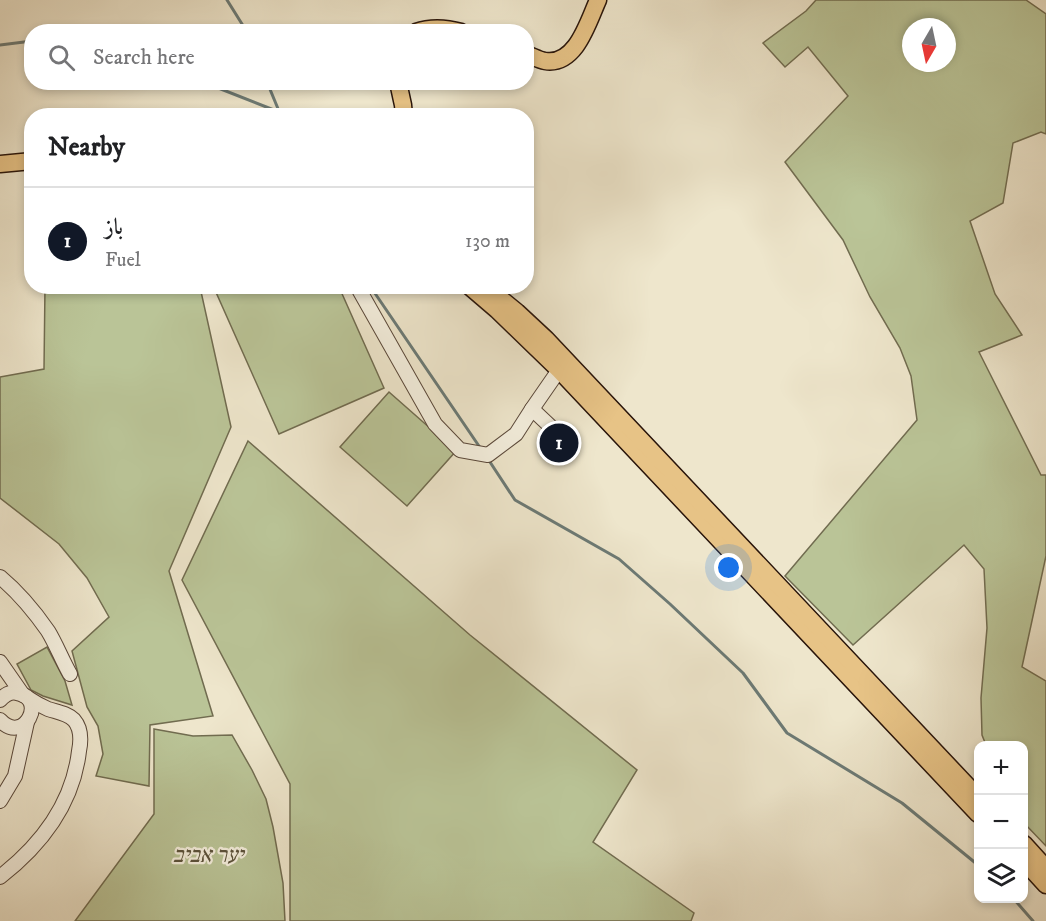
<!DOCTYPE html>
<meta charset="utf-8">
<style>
body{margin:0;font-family:"IM FELL DW Pica",Amiri,"Frank Ruhl Libre",serif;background:#f2f2f2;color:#202124}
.controls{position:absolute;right:18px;bottom:18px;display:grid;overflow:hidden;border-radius:12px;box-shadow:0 3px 9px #0003}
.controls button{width:54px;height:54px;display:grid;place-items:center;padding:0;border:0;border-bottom:2px solid #e0e0e0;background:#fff;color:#202124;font:30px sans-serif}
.compass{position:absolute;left:902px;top:18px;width:54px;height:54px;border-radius:50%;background:#fff;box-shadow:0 3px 9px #0003;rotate:189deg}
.you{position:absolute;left:729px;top:568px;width:21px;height:21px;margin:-15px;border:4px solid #fff;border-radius:50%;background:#1a73e8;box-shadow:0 0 0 9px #1a73e833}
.badge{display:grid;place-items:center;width:39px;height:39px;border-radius:50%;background:#111827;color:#fff;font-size:20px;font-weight:700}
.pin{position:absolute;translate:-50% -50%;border:3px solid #fff;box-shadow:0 2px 6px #0006}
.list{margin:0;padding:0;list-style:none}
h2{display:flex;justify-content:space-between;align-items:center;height:78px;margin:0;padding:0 24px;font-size:26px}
h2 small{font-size:20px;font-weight:400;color:#757577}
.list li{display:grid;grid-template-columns:39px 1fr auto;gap:18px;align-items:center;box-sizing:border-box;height:108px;padding:0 24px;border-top:2px solid #e0e0e0}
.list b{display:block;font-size:22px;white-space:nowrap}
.list p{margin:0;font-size:20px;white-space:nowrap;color:#757577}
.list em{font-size:20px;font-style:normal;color:#757577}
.icon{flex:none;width:33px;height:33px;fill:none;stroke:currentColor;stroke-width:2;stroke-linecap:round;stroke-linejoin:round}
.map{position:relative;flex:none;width:1046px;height:921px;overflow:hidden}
.search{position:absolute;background:#fff;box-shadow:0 3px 9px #0003;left:24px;top:24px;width:510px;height:66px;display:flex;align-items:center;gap:15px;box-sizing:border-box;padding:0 21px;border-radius:24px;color:#757577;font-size:22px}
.panel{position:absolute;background:#fff;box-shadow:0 3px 9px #0003;left:24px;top:108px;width:510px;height:186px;border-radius:24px}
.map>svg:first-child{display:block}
.green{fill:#bac497;stroke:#716c50;stroke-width:1.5;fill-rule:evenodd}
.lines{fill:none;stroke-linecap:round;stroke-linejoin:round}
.stream{stroke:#6c7a75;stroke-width:3}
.minor-casing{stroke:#5a483a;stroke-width:16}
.major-casing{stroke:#28140a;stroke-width:19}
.minor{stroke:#f4efde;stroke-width:14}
.major{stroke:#e7c386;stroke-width:16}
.labels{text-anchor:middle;stroke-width:4.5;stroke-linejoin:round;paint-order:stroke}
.park-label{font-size:22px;font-style:italic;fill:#5b523b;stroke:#f4efde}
</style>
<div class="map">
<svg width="1046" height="921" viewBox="0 0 1046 921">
<rect width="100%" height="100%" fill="#eee6cc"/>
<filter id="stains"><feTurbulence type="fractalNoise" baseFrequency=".00333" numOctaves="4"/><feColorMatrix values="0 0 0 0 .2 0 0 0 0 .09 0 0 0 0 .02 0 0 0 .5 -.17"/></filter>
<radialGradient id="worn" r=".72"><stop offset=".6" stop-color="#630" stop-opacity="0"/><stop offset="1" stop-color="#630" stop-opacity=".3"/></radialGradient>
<g class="green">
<path d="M816 0H1026L1046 14V134L1041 132 1013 143 1003 203 970 221 995 294 1022 335 979 352 1041 475H1046V556L1022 667 1046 681V846L1024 823V746L986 745 982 735 981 698 987 628 984 569 964 545 853 645 785 576 917 420 911 376 900 348 870 297 843 240 785 162 848 96 808 47 785 67 763 43 806 11ZM911 27H947V63H911Z"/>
<path d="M223 286 339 287 384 388 279 434 215 290Z"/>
<path d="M45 287H200L231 427 169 571 213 716 150 725 149 786 96 776 103 754 98 726 87 707 72 651 109 617 87 578 59 544 0 498V377L44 369Z"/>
<path d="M389 392 456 451 407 506 340 447Z"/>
<path d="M248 441 470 635 637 770 593 842 694 913 691 921H290V784L182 580Z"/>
<path d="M47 647 65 681 72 705 43 696 31 690 17 664Z"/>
<path d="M154 729 193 736 232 735 252 770 266 799 273 827 283 883 285 921H75L154 814Z"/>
</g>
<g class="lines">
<g class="stream">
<path d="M227 0 247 32"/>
<path d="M0 45 32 41"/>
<path d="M203 82 279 112"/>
<path d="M267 82 281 116"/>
<path d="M370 286 481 449"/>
<path d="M488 459 515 500 619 559 670 604 743 673 787 733 902 803 978 865"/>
<path d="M1013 898 1033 921"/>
</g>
<defs>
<g id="minor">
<path d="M357 286 435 424 460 450 488 455 516 434 532 409 559 370 561 362"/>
<path d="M532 409 550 426"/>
<path d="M0 577C18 592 34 611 48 631 56 644 62 660 70 674"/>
<path d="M0 662 23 695"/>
<path d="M0 700C5 695 10 691 17 693 48 698 24 746 0 720"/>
<path d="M0 801 15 776 27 722"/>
<path d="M0 877C41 845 73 803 79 751 81 741 81 728 74 720 67 713 57 712 48 709 41 706 34 702 28 698"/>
</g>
<g id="major">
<path d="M416 32C430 27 447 28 461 32"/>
<path d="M526 54C532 56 539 60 545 61 576 66 588 22 598 0"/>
<path d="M398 82 403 105 404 116"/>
<path d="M0 164 32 161"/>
<path d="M469 286 497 310 559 370 978 814"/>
<path d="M490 290 517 312 546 339 978 797"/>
<path d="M1024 844 1046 868"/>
<path d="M1024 861 1046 885"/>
</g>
</defs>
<use href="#minor" class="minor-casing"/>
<use href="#major" class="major-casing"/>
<use href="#minor" class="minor"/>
<use href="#major" class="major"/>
</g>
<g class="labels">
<g class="park-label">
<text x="208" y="862">יער אביב</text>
</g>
</g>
<rect width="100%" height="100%" filter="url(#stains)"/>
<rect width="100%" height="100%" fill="url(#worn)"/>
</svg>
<div class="controls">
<button>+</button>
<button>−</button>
<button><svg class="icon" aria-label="layers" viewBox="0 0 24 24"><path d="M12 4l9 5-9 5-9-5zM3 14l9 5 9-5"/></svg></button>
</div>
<svg class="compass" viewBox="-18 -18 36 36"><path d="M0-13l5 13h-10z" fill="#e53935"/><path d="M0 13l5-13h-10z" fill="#757577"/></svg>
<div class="you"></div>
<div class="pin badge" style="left:559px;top:443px">1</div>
<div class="search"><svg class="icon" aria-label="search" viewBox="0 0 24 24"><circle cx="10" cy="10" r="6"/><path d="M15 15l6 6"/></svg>Search here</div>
<section class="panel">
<h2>Nearby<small></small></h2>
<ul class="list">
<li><span class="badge">1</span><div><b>باز</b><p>Fuel</p></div><em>130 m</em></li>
</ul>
</section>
</div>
